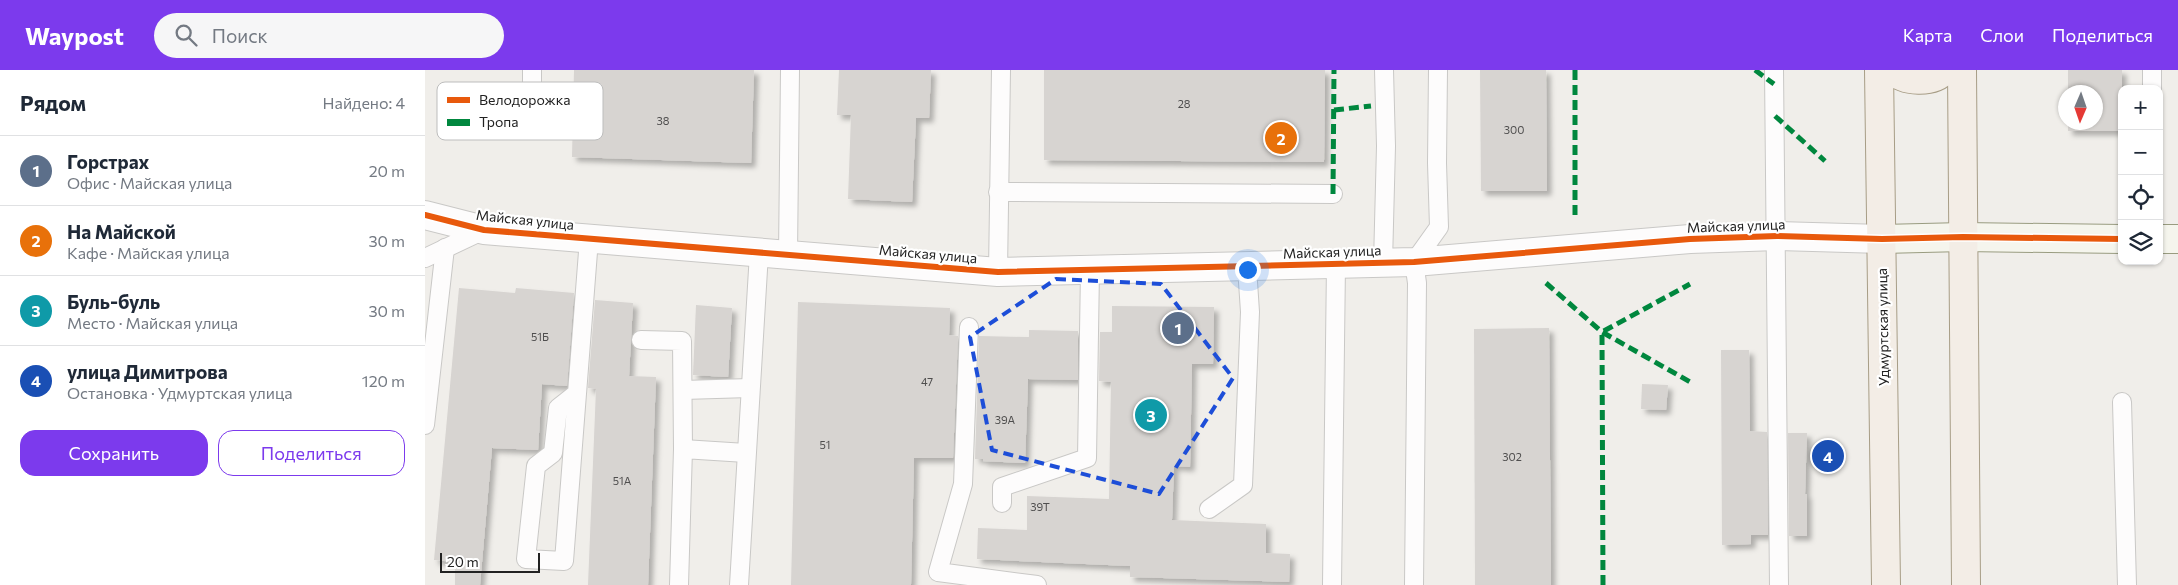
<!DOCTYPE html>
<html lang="ru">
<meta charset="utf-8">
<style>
body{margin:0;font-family:Commissioner,sans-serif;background:#f6f6f7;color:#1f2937}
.controls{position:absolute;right:15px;top:15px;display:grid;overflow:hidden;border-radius:10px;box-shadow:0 1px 4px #0004}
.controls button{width:45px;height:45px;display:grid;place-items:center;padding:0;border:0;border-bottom:1px solid #e0e1e3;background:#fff;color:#1f2937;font:25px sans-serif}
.compass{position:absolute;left:1633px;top:15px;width:45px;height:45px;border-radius:50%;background:#fff;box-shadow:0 1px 4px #0004;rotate:182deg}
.scale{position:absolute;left:15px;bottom:12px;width:100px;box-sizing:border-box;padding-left:5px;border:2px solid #222;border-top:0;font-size:14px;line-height:18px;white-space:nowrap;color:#222;-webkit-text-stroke:4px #fff;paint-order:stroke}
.you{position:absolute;left:822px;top:199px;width:18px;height:18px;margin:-12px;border:4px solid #fff;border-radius:50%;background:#1a73e8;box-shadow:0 0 0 8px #1a73e833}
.badge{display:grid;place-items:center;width:32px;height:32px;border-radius:50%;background:#7c3aed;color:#fff;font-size:16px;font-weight:700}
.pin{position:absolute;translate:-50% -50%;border:2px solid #fff;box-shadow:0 1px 5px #0006}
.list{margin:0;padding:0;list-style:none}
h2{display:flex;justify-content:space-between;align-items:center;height:65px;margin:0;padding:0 20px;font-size:21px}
h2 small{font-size:16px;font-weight:400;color:#747a83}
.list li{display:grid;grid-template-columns:32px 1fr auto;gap:15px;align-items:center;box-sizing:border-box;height:70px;padding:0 20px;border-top:1px solid #e0e1e3}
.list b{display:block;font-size:19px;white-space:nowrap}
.list p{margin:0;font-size:16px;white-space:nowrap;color:#747a83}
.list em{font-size:16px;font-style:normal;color:#747a83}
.actions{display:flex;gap:10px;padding:15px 20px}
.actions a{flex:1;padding:11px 0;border:1px solid #7c3aed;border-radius:15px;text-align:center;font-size:18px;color:#7c3aed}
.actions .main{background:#7c3aed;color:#fff}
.icon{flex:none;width:28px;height:28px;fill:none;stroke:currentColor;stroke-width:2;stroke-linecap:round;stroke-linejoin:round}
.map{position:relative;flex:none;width:1753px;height:515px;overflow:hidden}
header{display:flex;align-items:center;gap:30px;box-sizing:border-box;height:70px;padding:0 25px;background:#7c3aed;color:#fff}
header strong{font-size:24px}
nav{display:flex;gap:28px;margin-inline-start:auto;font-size:18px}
.search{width:350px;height:45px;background:#f6f6f7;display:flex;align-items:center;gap:12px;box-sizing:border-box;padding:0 18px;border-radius:28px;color:#747a83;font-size:19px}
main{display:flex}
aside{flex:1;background:#fff}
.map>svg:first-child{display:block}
.building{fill:#d7d4d1;filter:url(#shadow)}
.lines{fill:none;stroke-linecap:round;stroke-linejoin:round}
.lane-casing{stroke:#c9c8c6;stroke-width:20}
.street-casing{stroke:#c9c8c6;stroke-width:30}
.secondary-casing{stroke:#999c80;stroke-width:30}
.primary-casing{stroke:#a79d86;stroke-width:30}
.lane{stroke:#fdfcfc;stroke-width:18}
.street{stroke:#fdfcfc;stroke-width:28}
.secondary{stroke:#f5f5ed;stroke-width:28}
.primary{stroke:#f3ede6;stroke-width:28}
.quiet{stroke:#00873e;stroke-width:5;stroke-dasharray:10 5;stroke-linecap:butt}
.cycleway-casing{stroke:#fff;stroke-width:9}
.cycleway{stroke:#e8590c;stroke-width:6}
.marked{fill:none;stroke:#1d4ed8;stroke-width:4;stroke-dasharray:10 6;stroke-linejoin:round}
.labels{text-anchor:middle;stroke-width:4.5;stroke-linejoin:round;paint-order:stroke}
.number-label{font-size:11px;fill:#4f4e4e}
.street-label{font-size:14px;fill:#222;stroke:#fff}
.key{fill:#fff;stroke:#bdbdbd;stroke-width:1}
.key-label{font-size:14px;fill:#222}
</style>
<header>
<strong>Waypost</strong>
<div class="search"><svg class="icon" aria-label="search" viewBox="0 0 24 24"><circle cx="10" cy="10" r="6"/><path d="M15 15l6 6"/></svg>Поиск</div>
<nav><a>Карта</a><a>Слои</a><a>Поделиться</a></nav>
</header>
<main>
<aside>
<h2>Рядом<small>Найдено: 4</small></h2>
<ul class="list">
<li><span class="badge" style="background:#5c6f8a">1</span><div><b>Горстрах</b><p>Офис · Майская улица</p></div><em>20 m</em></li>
<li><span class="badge" style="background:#e8710a">2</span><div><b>На Майской</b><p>Кафе · Майская улица</p></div><em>30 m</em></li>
<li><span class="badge" style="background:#0f9aa8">3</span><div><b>Буль-буль</b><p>Место · Майская улица</p></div><em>30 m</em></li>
<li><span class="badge" style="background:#1a4fb4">4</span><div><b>улица Димитрова</b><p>Остановка · Удмуртская улица</p></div><em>120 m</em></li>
</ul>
<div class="actions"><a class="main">Сохранить</a><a>Поделиться</a></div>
</aside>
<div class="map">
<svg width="1753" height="515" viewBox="0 0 1753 515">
<defs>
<filter id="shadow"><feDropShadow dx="4.5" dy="4.5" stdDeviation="2.5" flood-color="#0004"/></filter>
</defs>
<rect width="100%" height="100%" fill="#f0eeea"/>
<g class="building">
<path d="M149 0H329L326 93 147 87Z"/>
<path d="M414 0H506L504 48H491L487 132 423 129 426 45H412Z"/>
<path d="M619 0H900L899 92 619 90Z"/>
<path d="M1055 0H1121L1122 121H1056Z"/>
<path d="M1643 0H1697V61H1643V52H1670V22H1643Z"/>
<path d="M34 218 90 223 91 218 149 223 142 316 117 314 113 380 67 378 55 515H30V492L9 490Z"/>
<path d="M170 230 208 233 204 306 231 307 223 515H163L171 319 163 318Z"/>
<path d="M373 232 525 238 524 265 533 266 528 388H489L486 515H366Z"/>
<path d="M271 235 307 238 303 307 268 305Z"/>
<path d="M687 236 789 237 788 294H767L765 397 749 396 747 450 841 454V483L865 484 864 512 705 507V496L552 489 553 458 602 460V426L684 429 686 312 674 311 675 262H687Z"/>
<path d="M1124 258 1126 515H1050L1049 259Z"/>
<path d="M604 260 653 261V310L603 309 600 393 558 391V389H550L554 266 604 267Z"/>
<path d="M1296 280H1324L1325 361 1342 362 1343 465H1326V474L1297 475Z"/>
<path d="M1217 314 1243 315 1241 340 1216 339Z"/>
<path d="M1363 363H1382L1380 424H1382V466H1364Z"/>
</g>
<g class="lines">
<defs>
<g id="lane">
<path d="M107 0V55"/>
<path d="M1349 0 1354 515"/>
<path d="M1727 0V19"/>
<path d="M573 122 908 124"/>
<path d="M363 185 365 0"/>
<path d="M0 188 59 160"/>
<path d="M958 193 961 76 959 0"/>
<path d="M573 202 576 0"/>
<path d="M544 257 538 414 513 502 612 515"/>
<path d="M216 270 257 271 258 379"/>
<path d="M258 320 325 318"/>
<path d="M152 323 133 338 128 383 111 396 101 489 139 491 164 169"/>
<path d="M1697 332 1702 515"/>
<path d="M0 355 20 178"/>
<path d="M577 433V417L662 388 665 200"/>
<path d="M784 439 818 415 825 242 822 197"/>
<path d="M254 515 258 379 321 383"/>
<path d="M314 515 334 183"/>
<path d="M907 515 911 194"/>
<path d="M989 515 992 213 989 192 1014 157 1012 93 1013 0"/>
</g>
<path id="street" d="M0 145 59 160 573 202 989 192 1265 169 1352 166 1457 169"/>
<g id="secondary">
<path d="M1457 169 1538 167 1697 169"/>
<path d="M1734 169H1753"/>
</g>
<g id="primary">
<path d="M1454 0 1461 515"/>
<path d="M1467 0C1479 12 1508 14 1520 0"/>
<path d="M1537 0 1541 515"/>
</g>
</defs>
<use href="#lane" class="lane-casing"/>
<use href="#street" class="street-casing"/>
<use href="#secondary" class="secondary-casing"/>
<use href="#primary" class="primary-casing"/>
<use href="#lane" class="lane"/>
<use href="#street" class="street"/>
<use href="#secondary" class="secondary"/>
<use href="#primary" class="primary"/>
<g class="quiet">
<path d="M1150 0V147"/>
<path d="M1330 0 1349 14"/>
<path d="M909 40 946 36"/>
<path d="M1350 46 1400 91"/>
<path d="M908 124 909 0"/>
<path d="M1121 213 1177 262 1267 313"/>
<path d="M1178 515 1177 262 1265 214"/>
</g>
<defs>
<path id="cycleway" d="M0 145 59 160 573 202 989 192 1265 169 1352 166 1457 169 1538 167 1697 169"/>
</defs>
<use href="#cycleway" class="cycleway-casing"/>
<use href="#cycleway" class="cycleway"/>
</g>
<path class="marked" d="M631 209 736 214 808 308 734 424 567 380 545 267Z"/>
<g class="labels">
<g class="number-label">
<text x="759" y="38">28</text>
<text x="238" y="55">38</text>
<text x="1089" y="64">300</text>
<text x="115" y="271">51Б</text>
<text x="502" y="316">47</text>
<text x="580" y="354">39А</text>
<text x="400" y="379">51</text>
<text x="1087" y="391">302</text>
<text x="197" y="415">51А</text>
<text x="615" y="441">39Т</text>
</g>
<g class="street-label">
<text transform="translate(100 150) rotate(6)" y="5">Майская улица</text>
<text transform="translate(1311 156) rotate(-2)" y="5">Майская улица</text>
<text transform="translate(907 182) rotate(-2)" y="5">Майская улица</text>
<text transform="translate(503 184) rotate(5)" y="5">Майская улица</text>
<text transform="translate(1458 257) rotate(-91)" y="5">Удмуртская улица</text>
</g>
</g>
<rect x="12" y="12" width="166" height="58" rx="8" class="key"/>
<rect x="22" y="27" width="23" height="6" fill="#e8590c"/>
<rect x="22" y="49" width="23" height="7" fill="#00873e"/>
<g class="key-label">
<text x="54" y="35">Велодорожка</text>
<text x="54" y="57">Тропа</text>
</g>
</svg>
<div class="controls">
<button>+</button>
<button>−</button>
<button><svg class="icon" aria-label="locate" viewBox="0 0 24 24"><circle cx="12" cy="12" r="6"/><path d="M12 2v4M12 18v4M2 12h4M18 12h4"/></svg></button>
<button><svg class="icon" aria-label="layers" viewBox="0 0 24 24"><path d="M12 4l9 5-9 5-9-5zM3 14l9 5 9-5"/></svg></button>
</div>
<svg class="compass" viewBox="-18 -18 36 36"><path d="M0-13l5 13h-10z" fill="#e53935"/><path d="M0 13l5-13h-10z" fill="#747a83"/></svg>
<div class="scale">20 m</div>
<div class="you"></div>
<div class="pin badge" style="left:753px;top:258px;background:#5c6f8a">1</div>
<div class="pin badge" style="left:856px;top:68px;background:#e8710a">2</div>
<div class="pin badge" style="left:726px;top:345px;background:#0f9aa8">3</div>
<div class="pin badge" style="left:1403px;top:386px;background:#1a4fb4">4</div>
</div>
</main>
